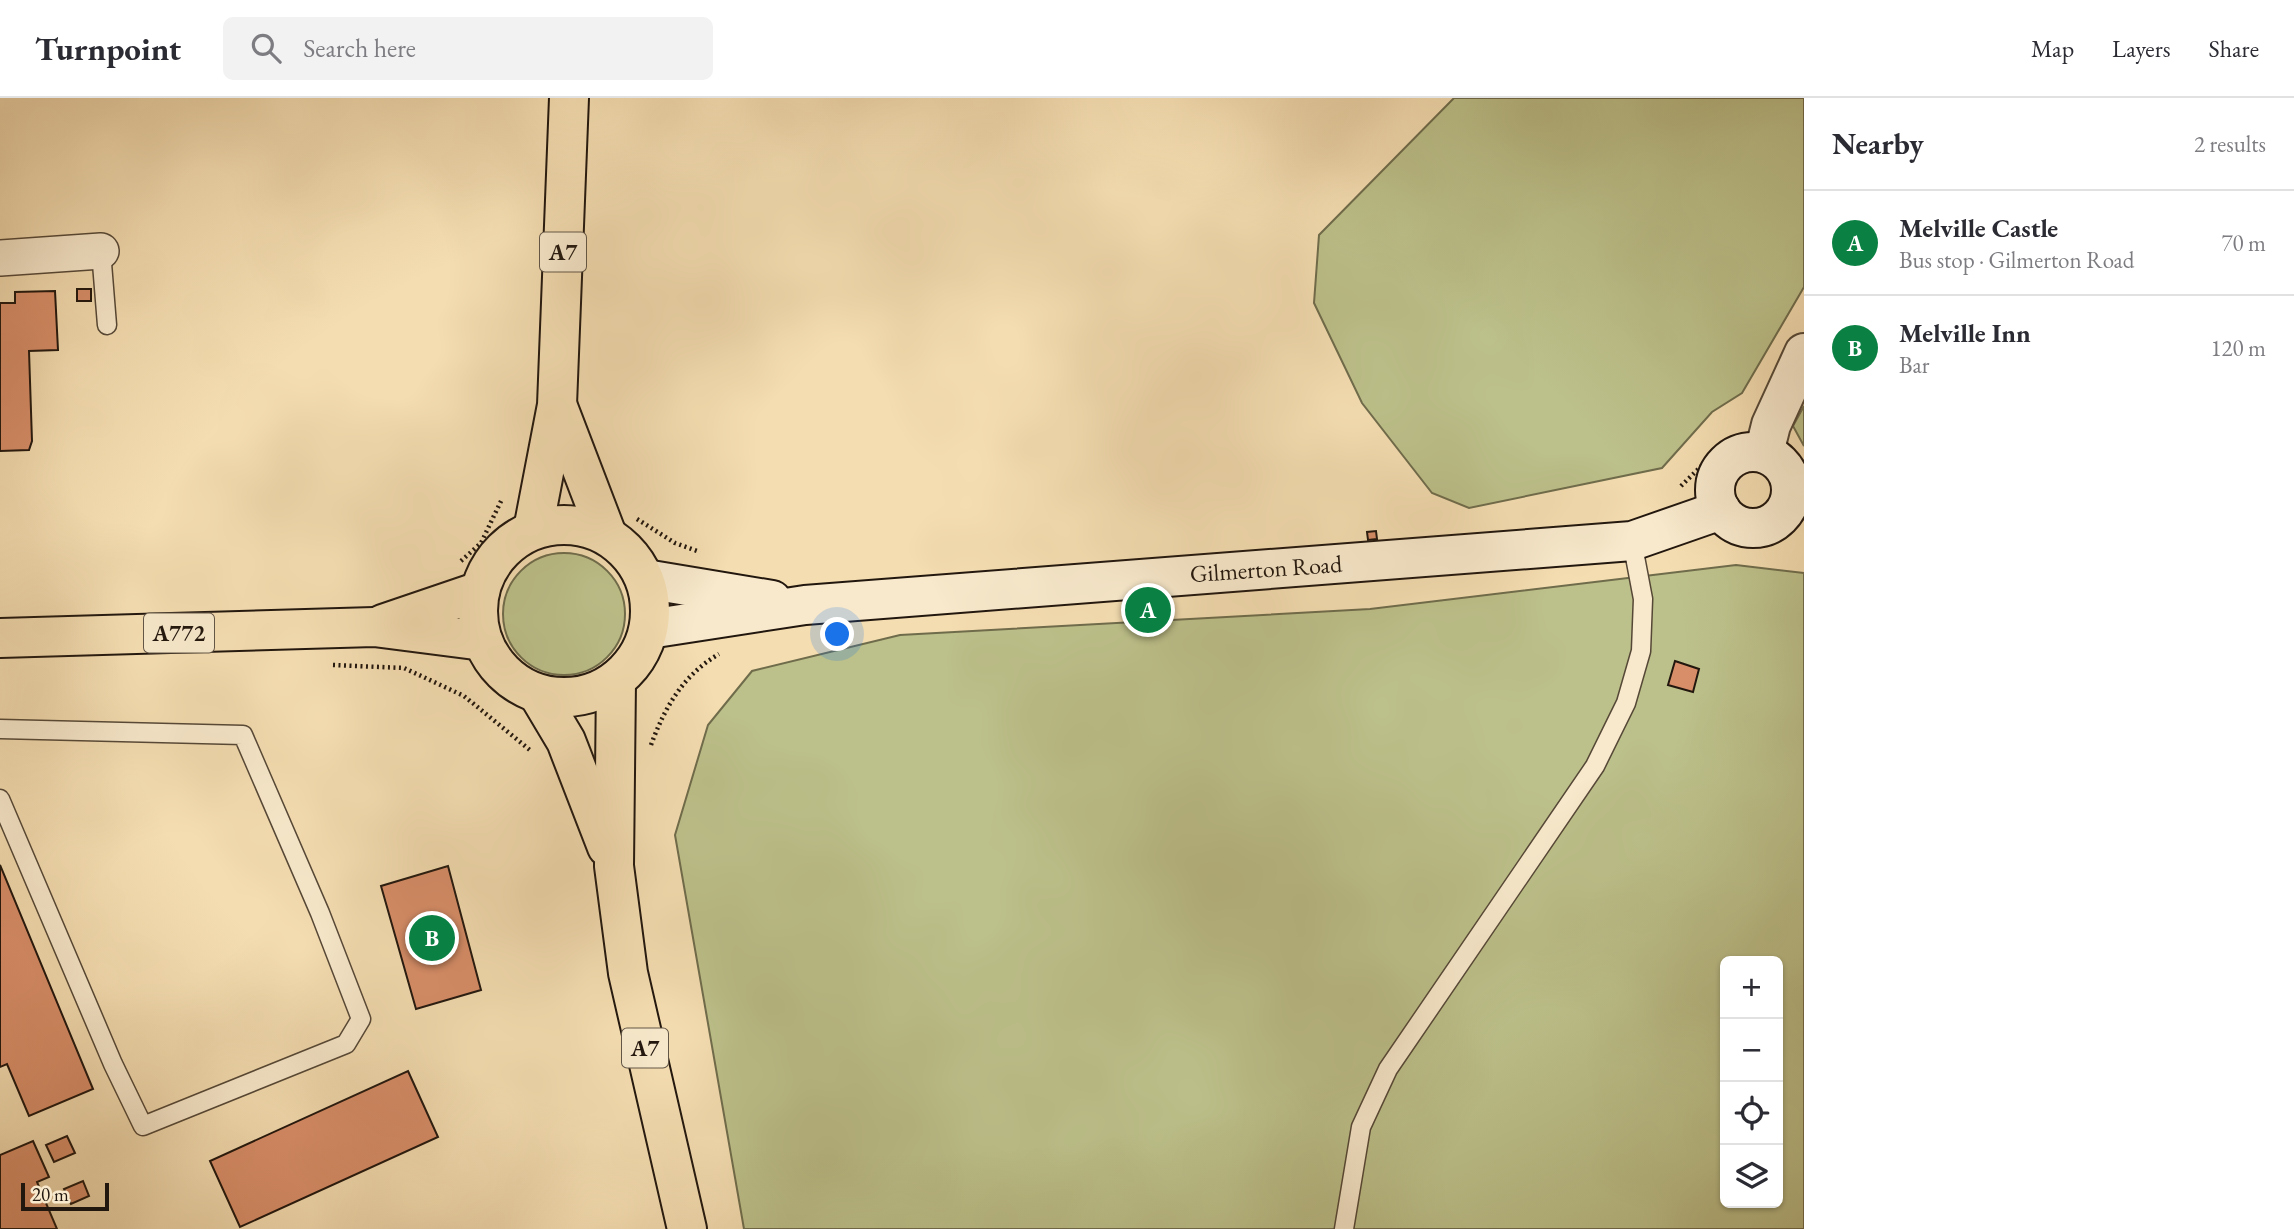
<!DOCTYPE html>
<meta charset="utf-8">
<style>
body{margin:0;font-family:"EB Garamond",serif;background:#f2f2f3;color:#2b2b33}
.controls{position:absolute;right:21px;bottom:21px;display:grid;overflow:hidden;border-radius:10px;box-shadow:0 2px 5px #0004}
.controls button{width:63px;height:63px;display:grid;place-items:center;padding:0;border:0;border-bottom:2px solid #e1e1e2;background:#fff;color:#2b2b33;font:35px sans-serif}
.scale{position:absolute;left:21px;bottom:18px;width:88px;box-sizing:border-box;padding-left:7px;border:4px solid #22170e;border-top:0;font-size:19px;line-height:24px;white-space:nowrap;color:#22170e;-webkit-text-stroke:5px #f8e9cc;paint-order:stroke}
.you{position:absolute;left:838px;top:537px;width:24px;height:24px;margin:-18px;border:5px solid #fff;border-radius:50%;background:#1a73e8;box-shadow:0 0 0 10px #1a73e833}
.badge{display:grid;place-items:center;width:46px;height:46px;border-radius:50%;background:#0b8043;color:#fff;font-size:23px;font-weight:700}
.pin{position:absolute;translate:-50% -50%;border:4px solid #fff;box-shadow:0 2px 7px #0006}
.list{margin:0;padding:0;list-style:none}
h2{display:flex;justify-content:space-between;align-items:center;height:91px;margin:0;padding:0 28px;font-size:30px}
h2 small{font-size:23px;font-weight:400;color:#7c7c81}
.list li{display:grid;grid-template-columns:46px 1fr auto;gap:21px;align-items:center;box-sizing:border-box;height:105px;padding:0 28px;border-top:2px solid #e1e1e2}
.list b{display:block;font-size:26px;white-space:nowrap}
.list p{margin:0;font-size:23px;white-space:nowrap;color:#7c7c81}
.list em{font-size:23px;font-style:normal;color:#7c7c81}
.icon{flex:none;width:38px;height:38px;fill:none;stroke:currentColor;stroke-width:2;stroke-linecap:round;stroke-linejoin:round}
.map{position:relative;flex:none;width:1804px;height:1131px;overflow:hidden}
header{display:flex;align-items:center;gap:42px;box-sizing:border-box;height:98px;padding:0 35px;background:#fff;border-bottom:2px solid #e1e1e2}
header strong{font-size:33px}
nav{display:flex;gap:38px;margin-inline-start:auto;font-size:24px}
.search{width:490px;height:63px;background:#f2f2f3;display:flex;align-items:center;gap:18px;box-sizing:border-box;padding:0 24px;border-radius:10px;color:#7c7c81;font-size:26px}
main{display:flex}
aside{flex:1;background:#fff}
.map>svg:first-child{display:block}
.green{fill:#bcc08a;stroke:#6f6c4c;stroke-width:2;fill-rule:evenodd}
.building{fill:#d88e69;stroke:#22170e;stroke-width:2}
.lines{fill:none;stroke-linecap:round;stroke-linejoin:round}
.service-casing{stroke:#564837;stroke-width:21}
.minor-casing{stroke:#564837;stroke-width:38}
.tertiary-casing{stroke:#564837;stroke-width:42}
.secondary-casing{stroke:#22170e;stroke-width:42}
.primary-casing{stroke:#22170e;stroke-width:42}
.path{stroke:#22170e;stroke-width:4.5;stroke-dasharray:2 3.5;stroke-linecap:butt}
.service{stroke:#f8e9cc;stroke-width:18}
.minor{stroke:#f8e9cc;stroke-width:35}
.tertiary{stroke:#f8e9cc;stroke-width:38}
.secondary{stroke:#f8e9cc;stroke-width:38}
.primary{stroke:#f4ddb1;stroke-width:38}
.labels{text-anchor:middle;stroke-width:5;stroke-linejoin:round;paint-order:stroke}
.shield{fill:#f8e9cc;stroke:#625647;stroke-width:2}
.shield-label{font-size:23px;font-weight:bold;fill:#22170e}
.street-label{font-size:24px;fill:#22170e;stroke:#f8e9cc}
</style>
<header>
<strong>Turnpoint</strong>
<div class="search"><svg class="icon" aria-label="search" viewBox="0 0 24 24"><circle cx="10" cy="10" r="6"/><path d="M15 15l6 6"/></svg>Search here</div>
<nav><a>Map</a><a>Layers</a><a>Share</a></nav>
</header>
<main>
<div class="map">
<svg width="1804" height="1131" viewBox="0 0 1804 1131">
<rect width="100%" height="100%" fill="#f4ddb1"/>
<filter id="stains"><feTurbulence type="fractalNoise" baseFrequency=".00286" numOctaves="4"/><feColorMatrix values="0 0 0 0 .2 0 0 0 0 .09 0 0 0 0 .02 0 0 0 .5 -.17"/></filter>
<radialGradient id="worn" r=".72"><stop offset=".6" stop-color="#630" stop-opacity="0"/><stop offset="1" stop-color="#630" stop-opacity=".3"/></radialGradient>
<g class="green">
<path d="M1454 0H1804V189L1742 295 1712 314 1662 370 1469 410 1432 395 1362 305 1314 205 1319 137Z"/>
<path d="M1804 308V348L1793 328Z"/>
<circle cx="564" cy="516" r="61"/>
<path d="M1736 467 1804 475V1131H744L675 737 708 627 752 573 900 537 1370 511ZM1725 863H1778V1105H1725Z"/>
</g>
<g class="building">
<rect x="77" y="191" width="14" height="12"/>
<path d="M55 193 58 252 29 253 32 343 29 352 0 353V205H15V194Z"/>
<path d="M1376 433 1377 441 1368 442 1367 434Z"/>
<path d="M1675 563 1699 571 1693 594 1668 587Z"/>
<path d="M0 767 93 991 29 1018 7 966 0 969Z"/>
<path d="M448 768 481 892 416 911 381 788Z"/>
<path d="M408 973 438 1039 240 1129 210 1063Z"/>
<path d="M67 1038 75 1055 54 1064 46 1047Z"/>
<path d="M33 1043 49 1079 37 1084 57 1131H0V1057Z"/>
<path d="M83 1083 89 1098 71 1106 64 1091Z"/>
</g>
<g class="lines">
<defs>
<g id="service">
<path d="M101 153 107 227"/>
<path d="M0 631 243 637 320 815 361 921 346 946 143 1028 113 966 0 701"/>
<path d="M1344 1131 1361 1029 1388 971 1595 668 1626 605 1641 553 1643 501 1632 443"/>
</g>
<path id="minor" d="M0 160 101 153"/>
<path id="tertiary" d="M1764 355 1771 327 1804 255"/>
<g id="secondary">
<circle cx="1753" cy="392" r="38"/>
<path d="M645 481 772 502"/>
<path d="M649 531 805 507 1632 443 1721 412"/>
</g>
<g id="primary">
<path d="M558 309 607 437"/>
<circle cx="564" cy="513" r="86"/>
<path d="M533 432 557 307 569 0"/>
<path d="M383 526 480 493"/>
<path d="M0 540 374 529 483 543"/>
<path d="M616 583 614 768 628 875 687 1131"/>
<path d="M538 596 566 643 607 749"/>
</g>
</defs>
<use href="#service" class="service-casing"/>
<use href="#minor" class="minor-casing"/>
<use href="#tertiary" class="tertiary-casing"/>
<use href="#secondary" class="secondary-casing"/>
<use href="#primary" class="primary-casing"/>
<g class="path">
<path d="M1681 388 1732 338"/>
<path d="M637 421 675 445 700 454"/>
<path d="M461 463 481 445 502 401"/>
<path d="M333 567 404 570 464 598 530 652"/>
<path d="M651 647C665 609 683 577 719 556"/>
</g>
<use href="#service" class="service"/>
<use href="#minor" class="minor"/>
<use href="#tertiary" class="tertiary"/>
<use href="#secondary" class="secondary"/>
<use href="#primary" class="primary"/>
</g>
<g class="labels">
<g class="shield">
<rect x="540" y="134.5" width="46" height="39" rx="5"/>
<rect x="144" y="515.5" width="70" height="39" rx="5"/>
<rect x="622" y="930.5" width="46" height="39" rx="5"/>
</g>
<g class="shield-label">
<text x="563" y="162">A7</text>
<text x="179" y="543">A772</text>
<text x="645" y="958">A7</text>
</g>
<g class="street-label">
<text transform="translate(1266 471) rotate(-4)" y="8">Gilmerton Road</text>
</g>
</g>
<rect width="100%" height="100%" filter="url(#stains)"/>
<rect width="100%" height="100%" fill="url(#worn)"/>
</svg>
<div class="controls">
<button>+</button>
<button>−</button>
<button><svg class="icon" aria-label="locate" viewBox="0 0 24 24"><circle cx="12" cy="12" r="6"/><path d="M12 2v4M12 18v4M2 12h4M18 12h4"/></svg></button>
<button><svg class="icon" aria-label="layers" viewBox="0 0 24 24"><path d="M12 4l9 5-9 5-9-5zM3 14l9 5 9-5"/></svg></button>
</div>
<div class="scale">20 m</div>
<div class="you"></div>
<div class="pin badge" style="left:1148px;top:512px">A</div>
<div class="pin badge" style="left:432px;top:840px">B</div>
</div>
<aside>
<h2>Nearby<small>2 results</small></h2>
<ul class="list">
<li><span class="badge">A</span><div><b>Melville Castle</b><p>Bus stop · Gilmerton Road</p></div><em>70 m</em></li>
<li><span class="badge">B</span><div><b>Melville Inn</b><p>Bar</p></div><em>120 m</em></li>
</ul>
</aside>
</main>
